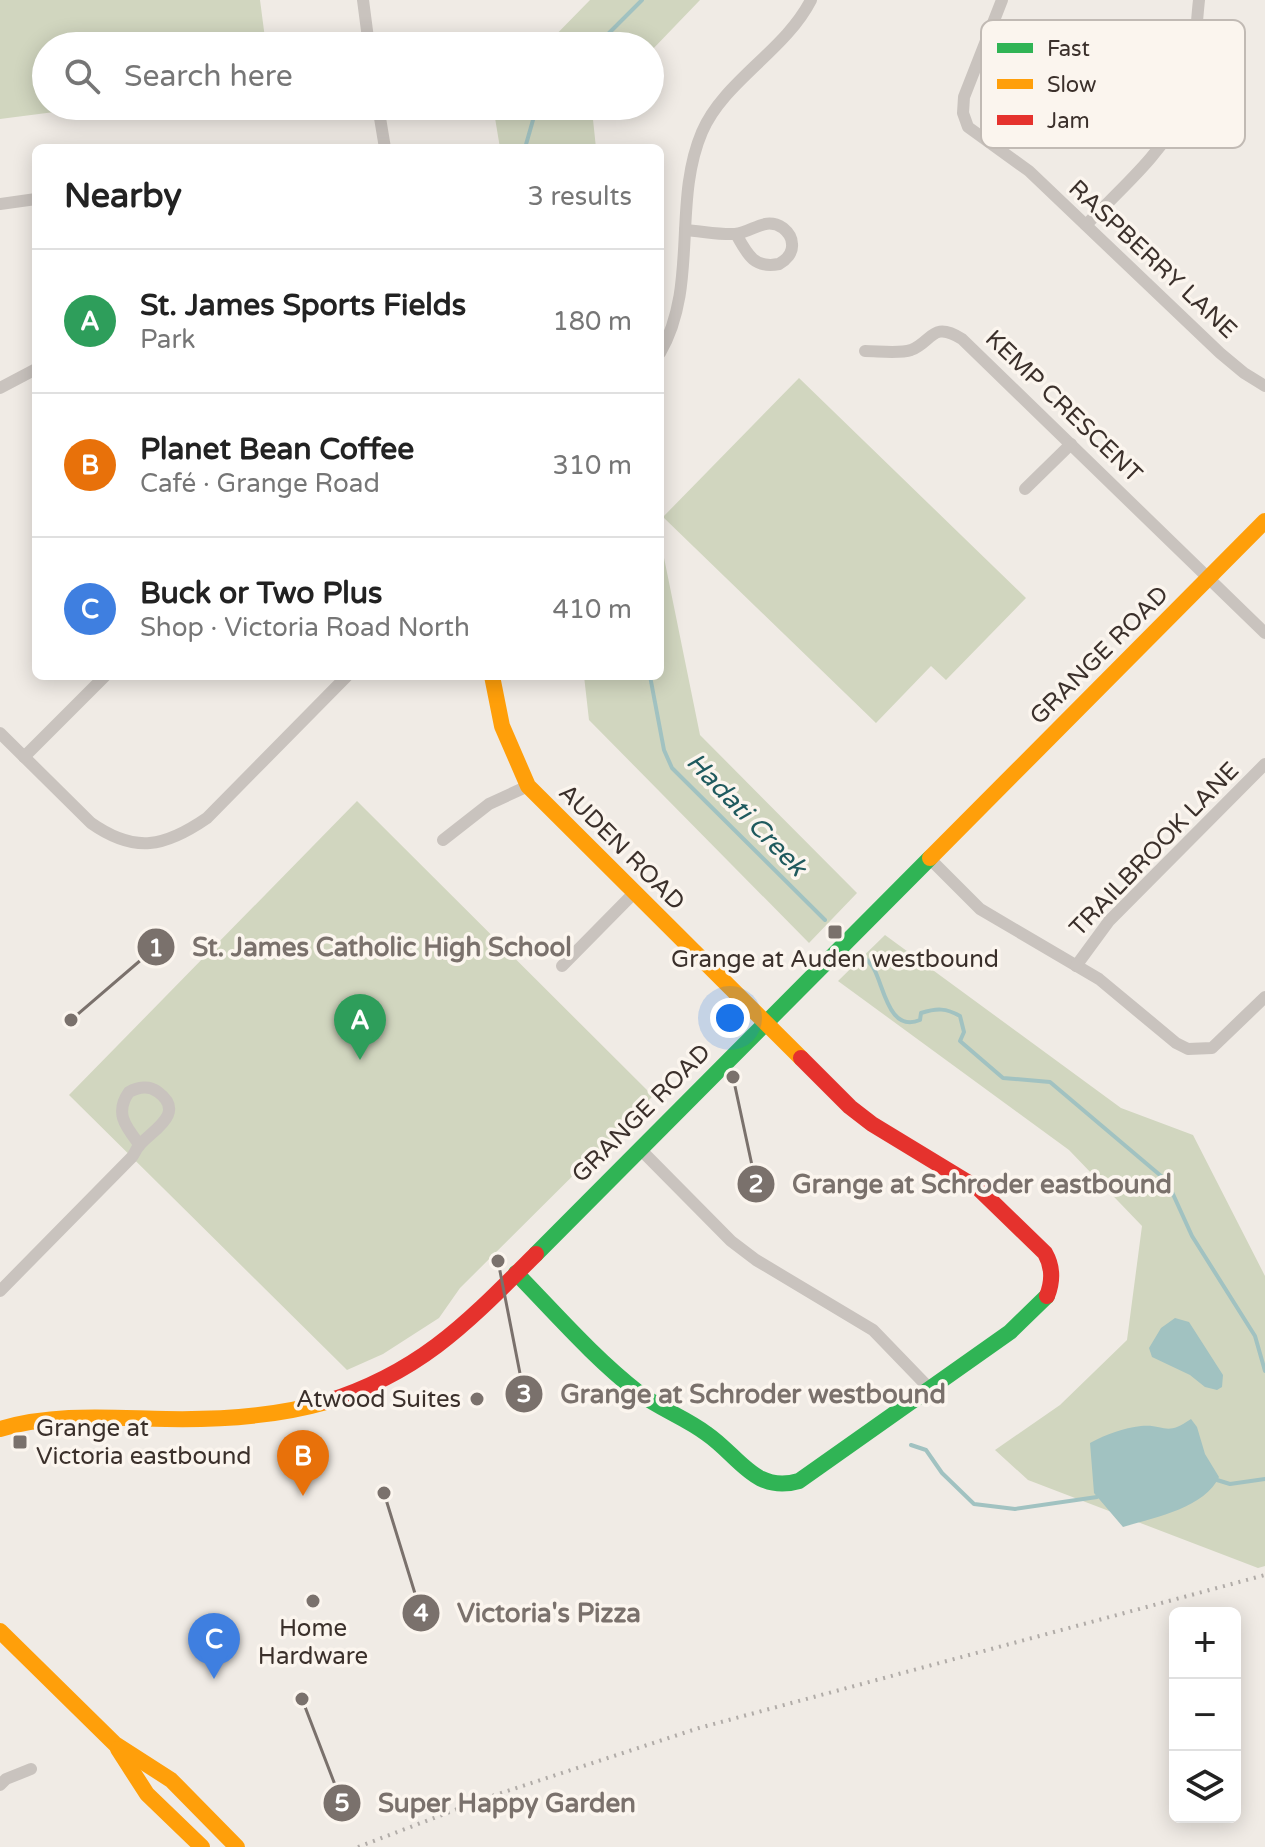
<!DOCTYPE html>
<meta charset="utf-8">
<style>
body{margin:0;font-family:"Varela Round",sans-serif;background:#f2f2f2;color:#222}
.controls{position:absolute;right:24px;bottom:24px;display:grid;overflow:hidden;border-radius:12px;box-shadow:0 4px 20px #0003}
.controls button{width:72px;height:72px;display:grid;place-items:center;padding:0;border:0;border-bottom:2px solid #e0e0e0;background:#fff;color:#222;font:40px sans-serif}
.you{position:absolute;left:730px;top:1018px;width:28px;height:28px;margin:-20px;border:6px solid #fff;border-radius:50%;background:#1a73e8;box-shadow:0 0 0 12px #1a73e833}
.badge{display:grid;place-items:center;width:52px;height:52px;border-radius:50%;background:#7a716c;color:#fff;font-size:26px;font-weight:700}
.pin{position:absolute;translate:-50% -66px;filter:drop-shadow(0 2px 4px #0008)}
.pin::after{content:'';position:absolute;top:42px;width:28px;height:24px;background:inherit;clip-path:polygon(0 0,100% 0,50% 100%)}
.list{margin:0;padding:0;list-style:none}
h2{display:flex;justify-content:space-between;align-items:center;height:104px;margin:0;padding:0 32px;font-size:34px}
h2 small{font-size:26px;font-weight:400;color:#767676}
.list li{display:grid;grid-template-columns:52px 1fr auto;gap:24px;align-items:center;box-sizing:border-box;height:144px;padding:0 32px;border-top:2px solid #e0e0e0}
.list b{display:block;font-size:30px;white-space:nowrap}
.list p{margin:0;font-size:26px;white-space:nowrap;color:#767676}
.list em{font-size:26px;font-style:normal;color:#767676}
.icon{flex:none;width:44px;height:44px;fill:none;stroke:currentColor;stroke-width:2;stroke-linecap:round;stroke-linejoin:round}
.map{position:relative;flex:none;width:1265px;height:1847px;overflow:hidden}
.search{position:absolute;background:#fff;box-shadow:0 4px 20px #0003;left:32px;top:32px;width:632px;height:88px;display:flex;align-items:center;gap:20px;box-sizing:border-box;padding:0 28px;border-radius:44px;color:#767676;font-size:30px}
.panel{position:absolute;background:#fff;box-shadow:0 4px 20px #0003;left:32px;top:144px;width:632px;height:536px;border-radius:12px}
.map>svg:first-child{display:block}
.green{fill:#d1d6bf}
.water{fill:#a1c2c1}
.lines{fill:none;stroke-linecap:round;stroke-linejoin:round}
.stream{stroke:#a1c2c1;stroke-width:4}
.street{stroke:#c9c3be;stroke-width:12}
.fast{stroke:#30b455;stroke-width:16}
.slow{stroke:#ff9f0a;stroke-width:16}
.jam{stroke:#e5322d;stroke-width:16}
.rail{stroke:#b1aca8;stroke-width:4;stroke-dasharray:2 6;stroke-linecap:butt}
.poi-dot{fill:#7a716c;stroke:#fbf5ee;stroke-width:3}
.labels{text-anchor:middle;stroke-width:7;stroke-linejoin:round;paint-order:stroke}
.street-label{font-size:24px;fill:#3b302b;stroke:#fbf5ee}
.poi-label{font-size:24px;fill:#3b302b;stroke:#fbf5ee}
.water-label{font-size:26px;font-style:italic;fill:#1f5a5e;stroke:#fbf5ee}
.key{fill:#fbf5ee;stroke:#c1bab4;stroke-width:2}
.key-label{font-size:22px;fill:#3b302b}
.leader{fill:none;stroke:#7a716c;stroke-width:3}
.callout-dot{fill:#7a716c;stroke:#fbf5ee;stroke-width:3}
.mark-label{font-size:24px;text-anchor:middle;font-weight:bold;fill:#fff}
.callout-label{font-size:26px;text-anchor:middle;font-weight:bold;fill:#7a716c;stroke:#fbf5ee;stroke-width:7;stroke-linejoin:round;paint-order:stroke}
</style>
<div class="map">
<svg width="1265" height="1847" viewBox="0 0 1265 1847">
<rect width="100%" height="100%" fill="#f0ebe5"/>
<g class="green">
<path d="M0 0H260L266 46H46V106H101L0 119Z"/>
<path d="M590 0H700L650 52V46H545Z"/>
<path d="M493 106H596L592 110 596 148H500Z"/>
<path d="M799 378 1026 598 946 680 931 666 876 723 663 517Z"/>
<path d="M660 538 700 735 857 893 809 943 589 720 584 676H660Z"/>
<path d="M357 801 653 1096 460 1288 439 1318 383 1354 347 1370 69 1095Z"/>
<path d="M885 935 1121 1108 1193 1135 1265 1276V1566L1258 1568 1028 1480 995 1450 1060 1405 1127 1340 1142 1226 1069 1150 838 981Z"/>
</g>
<g class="water">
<path d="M1175 1318 1189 1322 1223 1375 1222 1387 1217 1390 1205 1387 1190 1375 1152 1357 1149 1348 1161 1328Z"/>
<path d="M1191 1419 1197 1427 1205 1454 1219 1477C1205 1508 1153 1518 1123 1527L1094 1493 1090 1443C1107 1434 1123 1428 1141 1426 1166 1424 1165 1437 1191 1419Z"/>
</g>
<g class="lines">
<g class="stream">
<path d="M596 46 642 0"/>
<path d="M525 148 537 106"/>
<path d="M650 676 664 750 672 768 825 920"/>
<path d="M861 954C866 959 871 963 874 969 884 987 889 1033 920 1020L921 1013C937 1008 946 1008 960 1016L964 1032 960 1041 1003 1078 1050 1082 1167 1181 1192 1236 1255 1336 1265 1371"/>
<path d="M911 1445 926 1450 942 1473 974 1504 1015 1509 1097 1497"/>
<path d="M1217 1480 1230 1484 1265 1479"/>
</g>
<g class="street">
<path d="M363 0 369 46"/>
<path d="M1002 0 964 97 963 113 968 127 1029 171 1220 353 1244 373 1265 386"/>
<path d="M378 106 385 148"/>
<path d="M0 204 36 199"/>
<path d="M1086 225C1117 192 1164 153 1181 111 1195 77 1195 36 1199 0"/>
<path d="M685 230C701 231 720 235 735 234 753 232 765 216 783 228 788 232 792 237 792 244 793 253 786 260 779 264 754 269 747 254 736 234"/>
<path d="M865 351C878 351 899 354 911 350 932 342 932 320 962 339L1265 633"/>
<path d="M660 353C699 286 672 202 702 132 724 81 785 51 811 0"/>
<path d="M0 388 36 369"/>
<path d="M1025 489 1071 444"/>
<path d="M0 733 91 823C135 854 165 847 207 818L347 676"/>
<path d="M24 757 105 676"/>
<path d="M443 840 489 804 528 786"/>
<path d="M930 859 980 909 1099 979 1176 1043 1188 1049 1212 1048 1265 997"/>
<path d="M562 966 634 893"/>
<path d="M1076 966 1109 921 1265 764"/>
<path d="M639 1148 731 1241 756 1260 873 1330 930 1389"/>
<path d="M0 1291 132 1157C135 1153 136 1149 139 1146 149 1132 188 1114 158 1092 149 1085 138 1087 129 1092 114 1113 126 1127 139 1144"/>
<path d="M0 1785 6 1779 31 1769"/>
</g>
<g class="fast">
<path d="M536 1254 930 858"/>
<path d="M516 1273C556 1314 594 1358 639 1393 660 1409 686 1418 707 1434 739 1456 755 1494 799 1481L1010 1332 1047 1296"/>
</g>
<g class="slow">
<path d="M492 676 502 726 528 786 801 1058"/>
<path d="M930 858 1265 521"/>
<path d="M0 1429C55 1413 109 1418 166 1419 220 1420 274 1417 326 1402"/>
<path d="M0 1631 115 1744 171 1780 237 1847"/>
<path d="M118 1749 147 1794 202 1847"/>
</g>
<g class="jam">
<path d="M801 1058 850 1107 872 1124 979 1189 1045 1253C1053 1267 1053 1281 1047 1296"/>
<path d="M326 1402C421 1372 467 1323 536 1254"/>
</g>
<path class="rail" d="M358 1847 489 1797 699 1728 1265 1575"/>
</g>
<g class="poi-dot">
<rect x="827" y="924" width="16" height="16" rx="4"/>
<circle cx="477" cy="1399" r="8"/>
<rect x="12" y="1434" width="16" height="16" rx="4"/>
<circle cx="313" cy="1601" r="8"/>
</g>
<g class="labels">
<g class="street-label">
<text transform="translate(1153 259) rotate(43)" y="8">RASPBERRY LANE</text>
<text transform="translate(1064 406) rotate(44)" y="8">KEMP CRESCENT</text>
<text transform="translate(1099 655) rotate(-45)" y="8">GRANGE ROAD</text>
<text transform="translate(622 847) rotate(45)" y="8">AUDEN ROAD</text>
<text transform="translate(1154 849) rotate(-46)" y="8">TRAILBROOK LANE</text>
<text transform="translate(641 1113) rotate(-45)" y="8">GRANGE ROAD</text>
</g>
<g class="poi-label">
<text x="835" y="967">Grange at Auden westbound</text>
<text x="461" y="1407" text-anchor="end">Atwood Suites</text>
<text x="36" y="1436" text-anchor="start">Grange at<tspan x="36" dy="28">Victoria eastbound</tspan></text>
<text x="313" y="1636">Home<tspan x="313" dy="28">Hardware</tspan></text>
</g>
<g class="water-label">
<text transform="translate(747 814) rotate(46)" y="9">Hadati Creek</text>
</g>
</g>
<rect x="981" y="20" width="264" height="128" rx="12" class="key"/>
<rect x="997" y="43" width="36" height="10" fill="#30b455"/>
<rect x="997" y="79" width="36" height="10" fill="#ff9f0a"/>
<rect x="997" y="115" width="36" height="10" fill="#e5322d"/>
<g class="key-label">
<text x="1047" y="56">Fast</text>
<text x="1047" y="92">Slow</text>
<text x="1047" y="128">Jam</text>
</g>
<path class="leader" d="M71 1020L156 947M733 1077L756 1184M498 1261L524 1394M384 1493L421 1613M302 1699L342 1803"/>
<g class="callout-dot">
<circle cx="71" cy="1020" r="8"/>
<circle cx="733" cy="1077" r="8"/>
<circle cx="498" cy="1261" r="8"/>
<circle cx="384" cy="1493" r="8"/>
<circle cx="302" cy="1699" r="8"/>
<circle cx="156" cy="947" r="20"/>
<circle cx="756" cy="1184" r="20"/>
<circle cx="524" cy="1394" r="20"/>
<circle cx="421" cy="1613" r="20"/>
<circle cx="342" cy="1803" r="20"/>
</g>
<g class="mark-label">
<text x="156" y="956">1</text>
<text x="756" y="1192">2</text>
<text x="524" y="1402">3</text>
<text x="421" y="1621">4</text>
<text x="342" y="1811">5</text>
</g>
<g class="callout-label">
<text x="382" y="956">St. James Catholic High School</text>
<text x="982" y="1193">Grange at Schroder eastbound</text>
<text x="753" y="1403">Grange at Schroder westbound</text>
<text x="549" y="1622">Victoria's Pizza</text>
<text x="507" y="1812">Super Happy Garden</text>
</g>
</svg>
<div class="controls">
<button>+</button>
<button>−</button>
<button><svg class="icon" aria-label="layers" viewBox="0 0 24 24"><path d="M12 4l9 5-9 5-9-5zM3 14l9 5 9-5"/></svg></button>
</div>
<div class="you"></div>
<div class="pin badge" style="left:360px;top:1060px;background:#2e9e5b">A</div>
<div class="pin badge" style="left:303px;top:1496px;background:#e8710a">B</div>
<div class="pin badge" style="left:214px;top:1679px;background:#3f7fe0">C</div>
<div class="search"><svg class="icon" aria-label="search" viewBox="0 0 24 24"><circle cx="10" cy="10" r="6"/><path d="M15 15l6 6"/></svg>Search here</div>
<section class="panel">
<h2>Nearby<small>3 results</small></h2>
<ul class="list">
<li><span class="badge" style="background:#2e9e5b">A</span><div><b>St. James Sports Fields</b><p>Park</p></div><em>180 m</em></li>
<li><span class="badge" style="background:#e8710a">B</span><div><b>Planet Bean Coffee</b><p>Café · Grange Road</p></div><em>310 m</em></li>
<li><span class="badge" style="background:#3f7fe0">C</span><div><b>Buck or Two Plus</b><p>Shop · Victoria Road North</p></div><em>410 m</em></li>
</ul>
</section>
</div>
